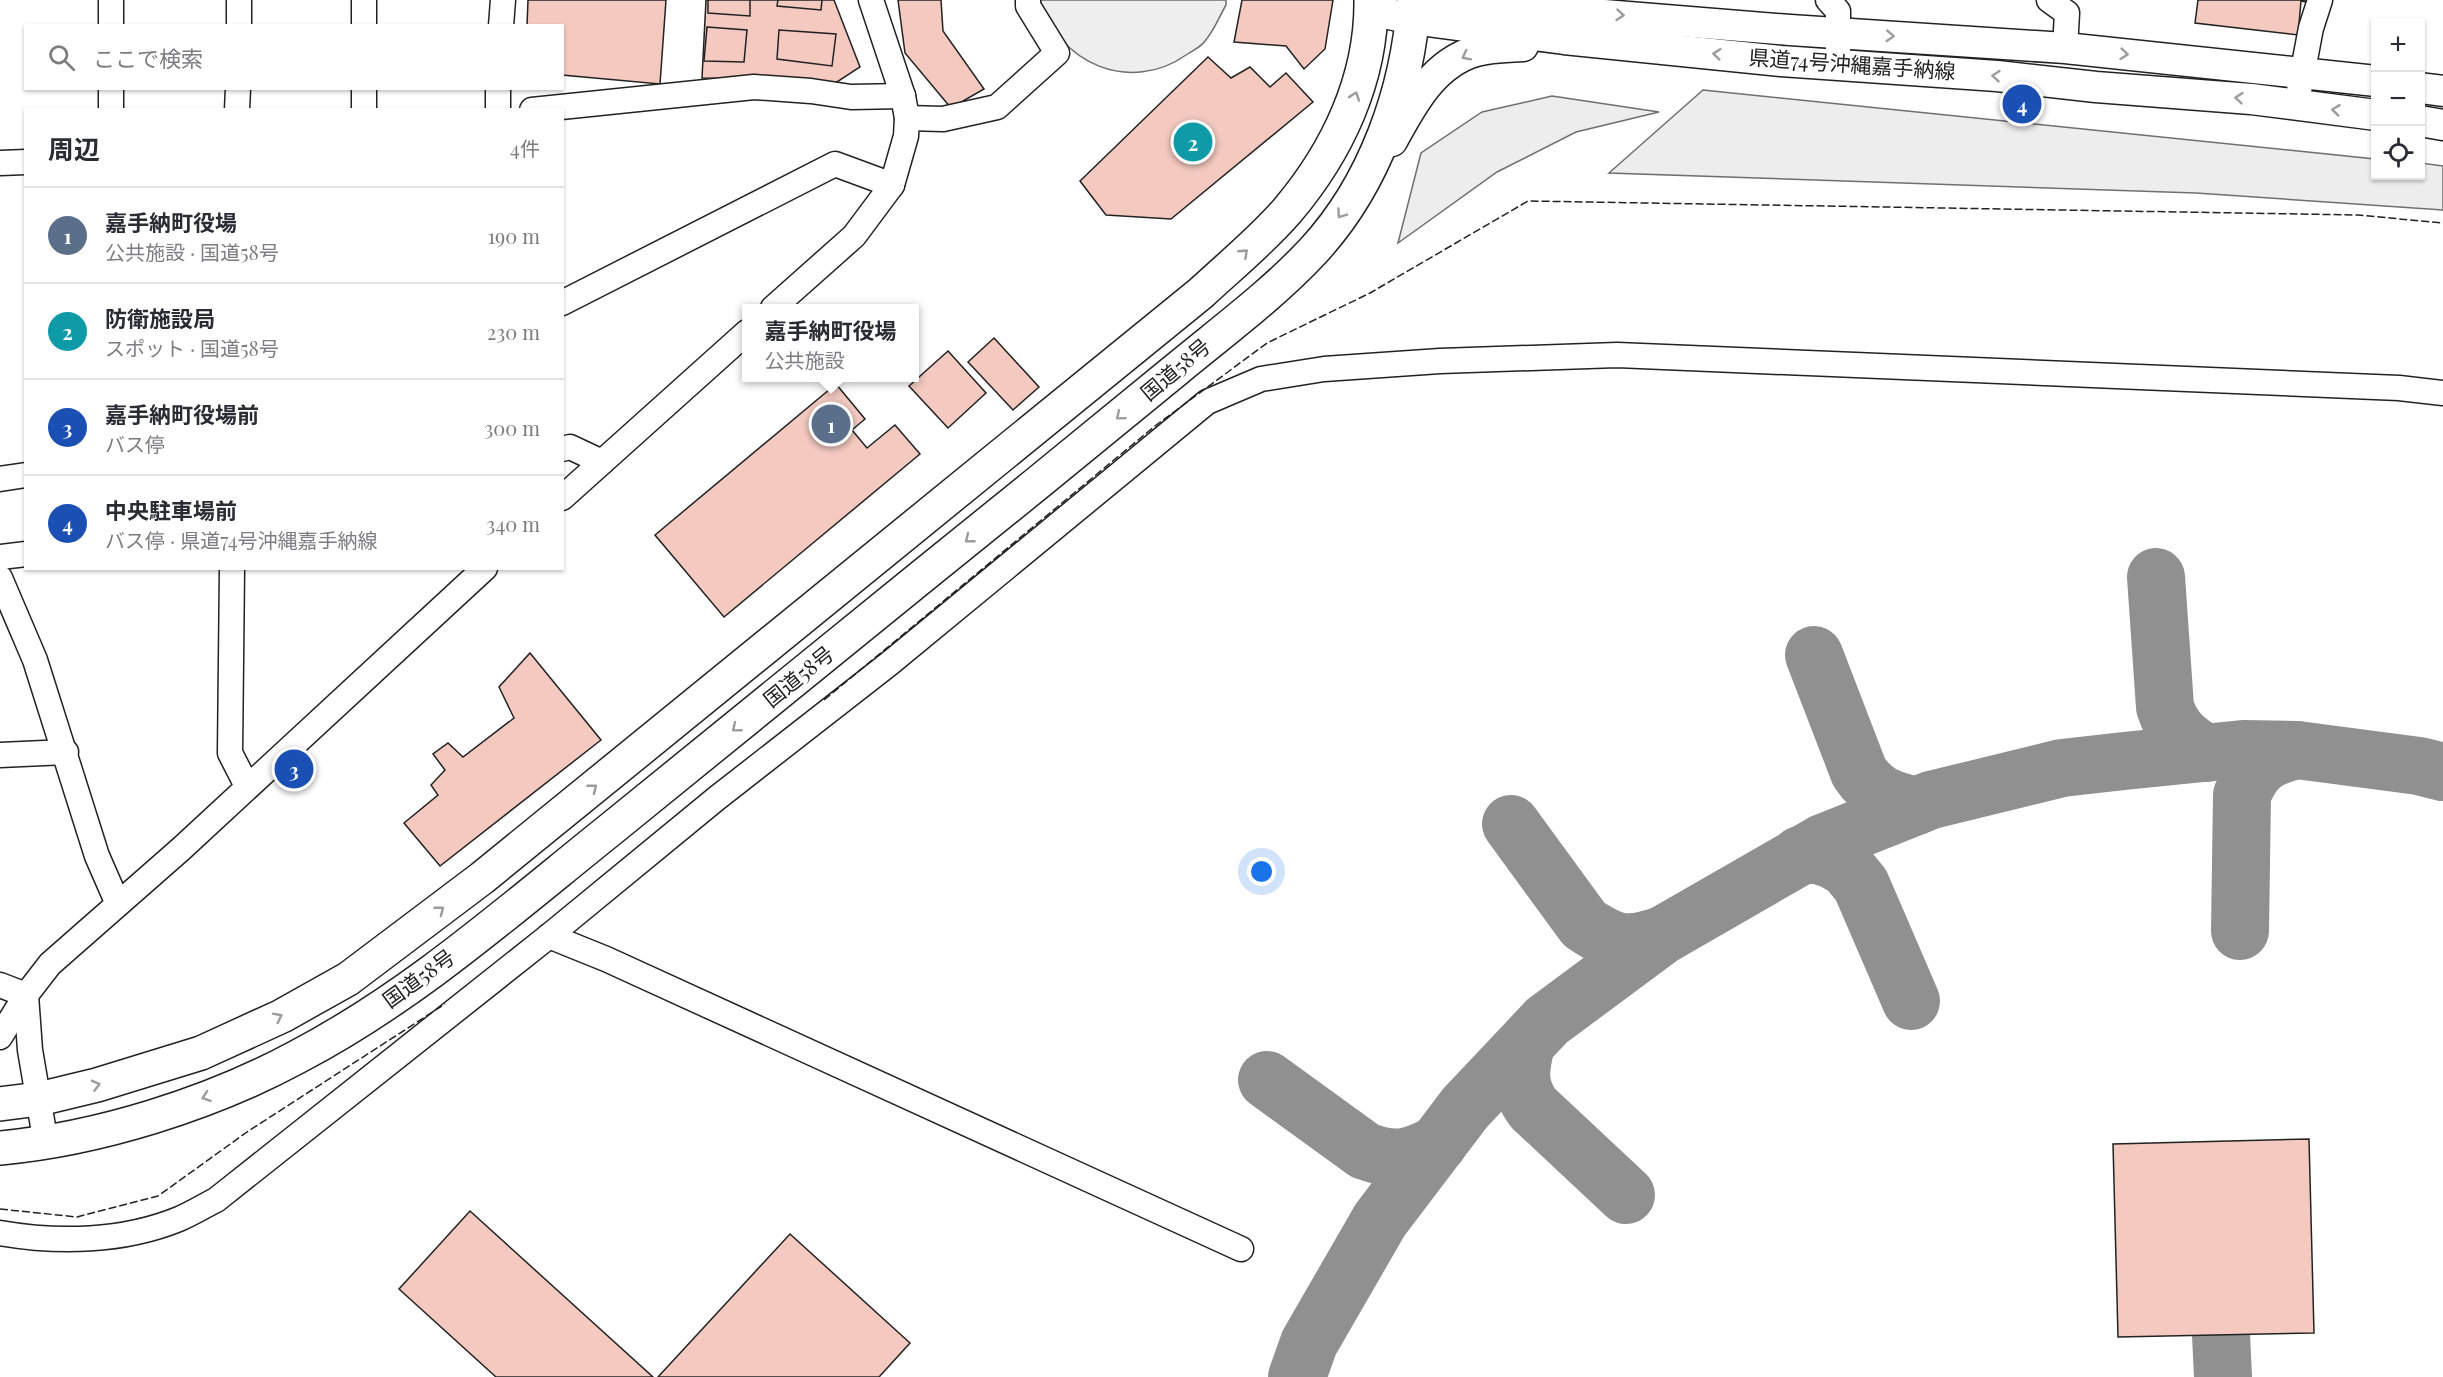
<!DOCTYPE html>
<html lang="ja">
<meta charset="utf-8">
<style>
body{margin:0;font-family:"Playfair Display","Noto Sans JP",serif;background:#f2f2f3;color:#2b2b33}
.controls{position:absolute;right:18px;top:18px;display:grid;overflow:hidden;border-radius:0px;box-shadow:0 2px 4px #0004}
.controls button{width:54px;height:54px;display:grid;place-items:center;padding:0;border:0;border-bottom:2px solid #e1e1e2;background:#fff;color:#2b2b33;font:30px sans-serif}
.you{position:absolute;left:1262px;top:872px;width:21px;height:21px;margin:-15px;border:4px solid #fff;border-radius:50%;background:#1a73e8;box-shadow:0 0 0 9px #1a73e833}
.badge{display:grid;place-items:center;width:39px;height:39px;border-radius:50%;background:#c62828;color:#fff;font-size:20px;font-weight:700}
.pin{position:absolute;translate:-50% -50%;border:3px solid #fff;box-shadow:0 2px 6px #0006}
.popup{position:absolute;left:742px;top:304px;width:177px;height:78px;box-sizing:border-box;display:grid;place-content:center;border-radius:0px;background:#fff;filter:drop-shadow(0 2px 4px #0005);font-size:20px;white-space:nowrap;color:#7c7c81}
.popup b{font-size:22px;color:#2b2b33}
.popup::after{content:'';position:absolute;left:50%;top:100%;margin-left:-12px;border:12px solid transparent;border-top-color:#fff}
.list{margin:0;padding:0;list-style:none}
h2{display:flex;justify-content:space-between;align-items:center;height:78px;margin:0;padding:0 24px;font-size:26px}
h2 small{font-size:20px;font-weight:400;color:#7c7c81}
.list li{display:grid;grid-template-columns:39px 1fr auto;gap:18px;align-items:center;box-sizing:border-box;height:96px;padding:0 24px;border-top:2px solid #e1e1e2}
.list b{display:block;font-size:22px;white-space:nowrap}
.list p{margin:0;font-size:20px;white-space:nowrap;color:#7c7c81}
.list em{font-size:20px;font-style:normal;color:#7c7c81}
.icon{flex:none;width:33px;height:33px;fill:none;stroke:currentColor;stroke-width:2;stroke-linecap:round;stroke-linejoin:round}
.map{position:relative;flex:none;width:2443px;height:1377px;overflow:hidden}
.search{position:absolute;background:#fff;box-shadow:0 2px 4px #0004;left:24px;top:24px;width:540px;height:66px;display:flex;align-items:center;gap:15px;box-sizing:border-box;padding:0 21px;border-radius:0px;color:#7c7c81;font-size:22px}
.panel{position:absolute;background:#fff;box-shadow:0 2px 4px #0004;left:24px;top:108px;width:540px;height:462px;border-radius:0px}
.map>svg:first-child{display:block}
.green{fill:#eee;stroke:#6f6f6f;stroke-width:1.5}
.parking{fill:#ededed;stroke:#6f6f6f;stroke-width:1.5}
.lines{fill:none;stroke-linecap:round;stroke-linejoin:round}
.taxiway{stroke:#909090;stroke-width:58}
.building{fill:#f3c9c0;stroke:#222;stroke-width:1.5}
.minor-casing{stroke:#222;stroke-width:27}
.major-casing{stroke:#222;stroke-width:33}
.highway-casing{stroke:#222;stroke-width:36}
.minor{stroke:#fff;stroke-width:24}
.major{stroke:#fff;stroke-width:30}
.highway{stroke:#fff;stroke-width:33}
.fence{stroke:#222;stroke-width:1.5;stroke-dasharray:8 3;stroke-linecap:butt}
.oneway{stroke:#9c9c9c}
.labels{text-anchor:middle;stroke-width:4.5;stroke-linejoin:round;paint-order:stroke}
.street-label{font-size:21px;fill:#222;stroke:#fff}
</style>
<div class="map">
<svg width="2443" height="1377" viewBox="0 0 2443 1377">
<rect width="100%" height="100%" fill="#fff"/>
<path class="green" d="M1040 0H1226V5C1219 17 1214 31 1205 41 1201 47 1192 51 1186 55 1131 94 1058 64 1040 0Z"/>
<g class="parking">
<path d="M1703 90 2375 159 2376 176H2420L2421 163 2443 166V210L2196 193 1609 173Z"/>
<path d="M1552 96 1659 112 1576 132 1497 172 1398 243 1421 153 1482 112Z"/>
</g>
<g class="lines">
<g class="taxiway">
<path d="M2156 577 2165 707C2172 730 2185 741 2206 753"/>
<path d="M1814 655 1859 772C1875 796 1890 799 1916 806"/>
<path d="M1511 824 1584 924C1615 945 1628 947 1663 935"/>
<path d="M1800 855H1818L1833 860 1847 868 1861 885 1911 1001"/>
<path d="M2240 931 2242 795C2254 765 2266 758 2297 750"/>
<path d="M1526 1044C1520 1069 1517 1086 1533 1108L1626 1195"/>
<path d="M1267 1080 1365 1151C1396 1162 1409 1159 1438 1144"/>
<path d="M2221 1335 2223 1377"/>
<path d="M1297 1377 1309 1343 1380 1220 1465 1108 1547 1021 1663 935 1823 843 1931 800 2062 768 2124 761 2243 749 2297 750 2419 766 2443 772"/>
</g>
</g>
<g class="building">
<path d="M528 0H666L660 84 562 75V26H527Z"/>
<path d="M706 0H834L860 67 837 82 702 78Z"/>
<path d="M708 0H750V16L708 13Z"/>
<path d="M778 0H822L821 10 777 6Z"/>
<path d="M898 0H941L943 31 984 89 951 108 905 53Z"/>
<path d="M1242 0H1333L1325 49 1304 69 1286 46 1234 42Z"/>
<path d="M2198 0H2311V3L2301 1 2298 35 2195 23Z"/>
<path d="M707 27 747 30 744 62 704 61Z"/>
<path d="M779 30 836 34 832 66 777 59Z"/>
<path d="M1208 57 1231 78 1250 67 1270 87 1286 73 1313 102 1171 219 1106 215 1080 181Z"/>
<path d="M994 338 1039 387 1013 410 968 362Z"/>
<path d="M948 351 986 393 948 428 909 386Z"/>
<path d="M836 384 865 419 852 430 867 448 895 425 920 454 724 617 655 535Z"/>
<path d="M530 653 601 740 440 866 404 823 438 795 431 785 445 770 433 754 448 743 463 757 514 718 499 687Z"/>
<path d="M2309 1139 2314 1333 2118 1337 2113 1144Z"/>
<path d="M470 1211 653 1377H496L399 1289Z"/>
<path d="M790 1234 910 1343 879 1377H658Z"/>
</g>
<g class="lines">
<defs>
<g id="minor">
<path d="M364 0V26"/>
<path d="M1828 0 1838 11V51"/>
<path d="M2049 0 2067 13 2065 48"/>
<path d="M111 26V0"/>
<path d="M239 26V0"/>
<path d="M501 26 503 0"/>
<path d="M364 88V110"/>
<path d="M498 88V110"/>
<path d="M2299 91 2311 28 2320 0"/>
<path d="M111 110V88"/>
<path d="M237 110 238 88"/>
<path d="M532 110 754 87 811 91 851 97 903 96"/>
<path d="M907 118 943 119 997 107 1057 53 1028 6V0"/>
<path d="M0 163 26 162"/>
<path d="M562 303 835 164 892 185"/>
<path d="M773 308 854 236 892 185 906 136 907 118 903 96 871 0"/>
<path d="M562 449 570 447 602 462"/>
<path d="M0 479 26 475"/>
<path d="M562 498 747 332"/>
<path d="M0 557 26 554"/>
<path d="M232 568 230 753 247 786"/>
<path d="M0 578 35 660 97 856 118 904"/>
<path d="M0 755 66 752"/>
<path d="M549 936 606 959 1241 1249"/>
<path d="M0 985 26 995"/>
<path d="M26 995 30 1050 46 1144"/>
<path d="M0 1037 26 995 50 964 181 849 485 568"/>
<path d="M0 1233C58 1243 123 1242 179 1219 191 1214 204 1206 216 1200L549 936 717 798 890 663 1207 402 1261 379 1324 369 1440 361 1617 355 2399 388 2443 393"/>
</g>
<g id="major">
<path d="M1419 0 1790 30 2065 48 2376 81"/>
<path d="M1371 10 1412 19 1564 39 1781 61 1997 76 2096 87 2251 99 2376 115"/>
<path d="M2420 88 2443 91"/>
<path d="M2420 121 2443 125"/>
<path d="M1392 141C1411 106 1433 63 1476 51 1491 47 1507 47 1523 46"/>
</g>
<g id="highway">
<path d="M0 1104 39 1099 97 1085 201 1053 282 1016 348 979 482 878 1201 293C1230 266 1261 241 1287 211 1337 152 1372 79 1371 0"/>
<path d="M0 1148C98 1139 210 1104 297 1057 412 997 511 909 611 829 714 745 817 662 920 578 1006 509 1092 439 1177 369 1223 331 1273 294 1313 251 1375 184 1408 90 1414 0"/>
</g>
</defs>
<use href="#minor" class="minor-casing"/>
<use href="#major" class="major-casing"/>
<use href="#highway" class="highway-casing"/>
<use href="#minor" class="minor"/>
<use href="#major" class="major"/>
<use href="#highway" class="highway"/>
<g class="fence">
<path d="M824 700 1155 426 1267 343 1370 293 1528 201 2358 215 2443 223"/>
<path d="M0 1209 77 1217 158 1196 247 1132 445 1004"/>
</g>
</g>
<defs><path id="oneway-chevron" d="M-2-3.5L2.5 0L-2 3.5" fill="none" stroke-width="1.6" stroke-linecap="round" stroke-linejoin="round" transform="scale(1.5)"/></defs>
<g class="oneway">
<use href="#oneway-chevron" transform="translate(1620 15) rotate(5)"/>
<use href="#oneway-chevron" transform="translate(1890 36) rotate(3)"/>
<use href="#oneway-chevron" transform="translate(1717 54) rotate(-174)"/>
<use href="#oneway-chevron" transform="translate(2124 54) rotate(6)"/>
<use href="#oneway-chevron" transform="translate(1466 56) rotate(153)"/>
<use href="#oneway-chevron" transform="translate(1996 76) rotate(-175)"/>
<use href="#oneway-chevron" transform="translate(1355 96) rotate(-71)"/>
<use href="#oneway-chevron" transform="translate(2239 98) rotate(-175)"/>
<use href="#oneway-chevron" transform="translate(2336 110) rotate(-173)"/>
<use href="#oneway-chevron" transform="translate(1341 214) rotate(125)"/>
<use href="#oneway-chevron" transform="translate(1244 253) rotate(-43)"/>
<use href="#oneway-chevron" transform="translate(1120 416) rotate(140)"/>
<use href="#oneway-chevron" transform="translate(969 539) rotate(141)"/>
<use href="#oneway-chevron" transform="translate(736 728) rotate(141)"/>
<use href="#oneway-chevron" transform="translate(593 788) rotate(-39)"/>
<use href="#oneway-chevron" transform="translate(440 910) rotate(-38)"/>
<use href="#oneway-chevron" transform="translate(278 1017) rotate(-27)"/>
<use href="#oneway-chevron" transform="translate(96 1085) rotate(-14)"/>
<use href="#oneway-chevron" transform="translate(206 1097) rotate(161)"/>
</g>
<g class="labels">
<g class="street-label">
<text transform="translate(1852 65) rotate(4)" y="7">県道74号沖縄嘉手納線</text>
<text transform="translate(1176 370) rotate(-40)" y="7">国道58号</text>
<text transform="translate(799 677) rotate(-39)" y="7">国道58号</text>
<text transform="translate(419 979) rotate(-36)" y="7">国道58号</text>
</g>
</g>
</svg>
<div class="controls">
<button>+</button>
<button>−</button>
<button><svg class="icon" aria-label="locate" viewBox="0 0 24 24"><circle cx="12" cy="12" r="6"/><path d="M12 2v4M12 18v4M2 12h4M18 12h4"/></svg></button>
</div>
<div class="you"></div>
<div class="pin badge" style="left:831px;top:424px;background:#5c6f8a">1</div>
<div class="popup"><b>嘉手納町役場</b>公共施設</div>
<div class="pin badge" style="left:1193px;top:142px;background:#0f9aa8">2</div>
<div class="pin badge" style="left:294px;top:769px;background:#1a4fb4">3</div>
<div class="pin badge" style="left:2022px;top:104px;background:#1a4fb4">4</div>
<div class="search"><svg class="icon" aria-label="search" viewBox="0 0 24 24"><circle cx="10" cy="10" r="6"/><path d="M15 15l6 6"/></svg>ここで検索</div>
<section class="panel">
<h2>周辺<small>4件</small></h2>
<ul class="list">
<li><span class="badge" style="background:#5c6f8a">1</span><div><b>嘉手納町役場</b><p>公共施設 · 国道58号</p></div><em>190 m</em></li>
<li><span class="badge" style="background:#0f9aa8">2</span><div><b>防衛施設局</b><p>スポット · 国道58号</p></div><em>230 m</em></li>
<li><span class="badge" style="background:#1a4fb4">3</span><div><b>嘉手納町役場前</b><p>バス停</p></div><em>300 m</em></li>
<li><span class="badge" style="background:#1a4fb4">4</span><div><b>中央駐車場前</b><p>バス停 · 県道74号沖縄嘉手納線</p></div><em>340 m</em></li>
</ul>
</section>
</div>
